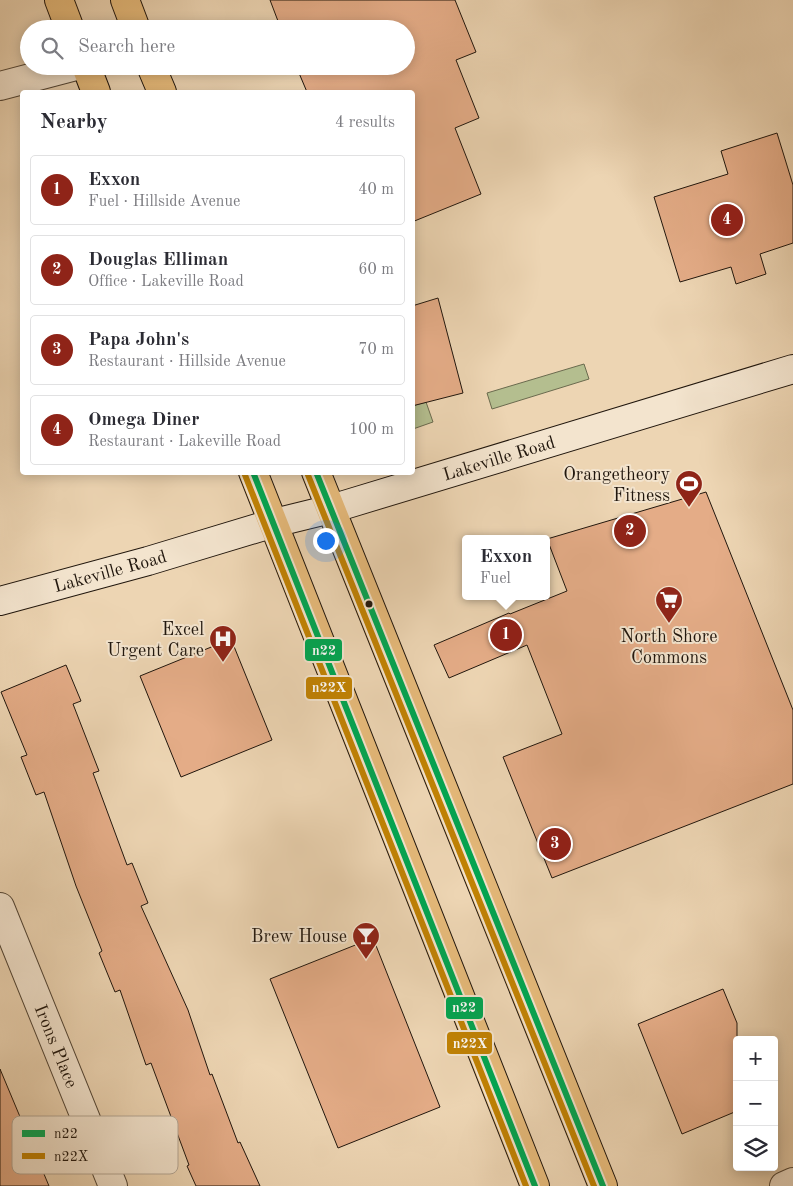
<!DOCTYPE html>
<meta charset="utf-8">
<style>
body{margin:0;font-family:"Old Standard TT",serif;background:#f2f2f3;color:#2b2b33}
.controls{position:absolute;right:15px;bottom:15px;display:grid;overflow:hidden;border-radius:5px;box-shadow:0 2px 12px #0003}
.controls button{width:45px;height:45px;display:grid;place-items:center;padding:0;border:0;border-bottom:1px solid #e1e1e2;background:#fff;color:#2b2b33;font:25px sans-serif}
.you{position:absolute;left:325px;top:540px;width:18px;height:18px;margin:-12px;border:4px solid #fff;border-radius:50%;background:#1a73e8;box-shadow:0 0 0 8px #1a73e833}
.badge{display:grid;place-items:center;width:32px;height:32px;border-radius:50%;background:#8f2418;color:#fff;font-size:16px;font-weight:700}
.pin{position:absolute;translate:-50% -50%;border:2px solid #fff;box-shadow:0 1px 5px #0006}
.popup{position:absolute;left:462px;top:535px;width:88px;height:65px;box-sizing:border-box;display:grid;place-content:center;border-radius:5px;background:#fff;filter:drop-shadow(0 1px 4px #0005);font-size:16px;white-space:nowrap;color:#7c7c81}
.popup b{font-size:19px;color:#2b2b33}
.popup::after{content:'';position:absolute;left:50%;top:100%;margin-left:-10px;border:10px solid transparent;border-top-color:#fff}
.list{margin:0;padding:0;list-style:none}
h2{display:flex;justify-content:space-between;align-items:center;height:65px;margin:0;padding:0 20px;font-size:21px}
h2 small{font-size:16px;font-weight:400;color:#7c7c81}
.list li{display:grid;grid-template-columns:32px 1fr auto;gap:15px;align-items:center;box-sizing:border-box;height:70px;margin:0 10px 10px;padding:0 10px;border:1px solid #e1e1e2;border-radius:5px}
.list b{display:block;font-size:19px;white-space:nowrap}
.list p{margin:0;font-size:16px;white-space:nowrap;color:#7c7c81}
.list em{font-size:16px;font-style:normal;color:#7c7c81}
.icon{flex:none;width:28px;height:28px;fill:none;stroke:currentColor;stroke-width:2;stroke-linecap:round;stroke-linejoin:round}
.map{position:relative;flex:none;width:793px;height:1186px;overflow:hidden}
.search{position:absolute;background:#fff;box-shadow:0 2px 12px #0003;left:20px;top:20px;width:395px;height:55px;display:flex;align-items:center;gap:12px;box-sizing:border-box;padding:0 18px;border-radius:28px;color:#7c7c81;font-size:19px}
.panel{position:absolute;background:#fff;box-shadow:0 2px 12px #0003;left:20px;top:90px;width:395px;height:385px;border-radius:5px}
.map>svg:first-child{display:block}
.green{fill:#b4be8f;stroke:#6a6a4e}
.building{fill:#e4ac87;stroke:#20160d}
.lines{fill:none;stroke-linecap:round;stroke-linejoin:round}
.minor-casing{stroke:#534636;stroke-width:30}
.secondary-casing{stroke:#20160d;stroke-width:30}
.primary-casing{stroke:#20160d;stroke-width:30}
.minor{stroke:#f3e4ce;stroke-width:28}
.secondary{stroke:#f3e4ce;stroke-width:28}
.primary{stroke:#e6ba7a;stroke-width:28}
.bus-1-casing{stroke:#f3e4ce;stroke-width:10}
.bus-2-casing{stroke:#f3e4ce;stroke-width:10}
.bus-1{stroke:#00a651;stroke-width:6}
.bus-2{stroke:#c18203;stroke-width:6}
.bus-dot{fill:#20160d;stroke:#f3e4ce;stroke-width:2}
.labels{text-anchor:middle;stroke-width:4;stroke-linejoin:round;paint-order:stroke}
.street-label{font-size:18px;fill:#20160d;stroke:#f3e4ce}
.poi-label{font-size:18px;fill:#20160d;stroke:#f3e4ce;text-anchor:end}
.key{fill:#f3e4ce;stroke:#b4a694;stroke-width:1}
.key-label{font-size:14px;fill:#20160d}
.line-badge{stroke:#f3e4ce;stroke-width:2}
.badge-label{font-size:14px;text-anchor:middle;font-weight:bold;fill:#fff}
</style>
<div class="map">
<svg width="793" height="1186" viewBox="0 0 793 1186">
<rect width="100%" height="100%" fill="#edd5b3"/>
<filter id="stains"><feTurbulence type="fractalNoise" baseFrequency=".004" numOctaves="4"/><feColorMatrix values="0 0 0 0 .2 0 0 0 0 .09 0 0 0 0 .02 0 0 0 .5 -.17"/></filter>
<radialGradient id="worn" r=".72"><stop offset=".6" stop-color="#630" stop-opacity="0"/><stop offset="1" stop-color="#630" stop-opacity=".3"/></radialGradient>
<g class="green">
<path d="M584 364 589 379 492 409 487 393Z"/>
<path d="M426 402 433 422 413 429 412 406Z"/>
</g>
<g class="building">
<path d="M270 0H455L476 52 456 60 479 118 455 128 481 194 412 222V92H307L296 66H406V29H281Z"/>
<path d="M777 133 793 185V243L760 254 766 274 736 284 731 267 680 282 654 197 728 174 721 151Z"/>
<path d="M438 298 463 393 412 406V306Z"/>
<path d="M706 492 793 710V784L552 878 503 757 562 734 527 645 449 678 434 645 509 613 510 614 567 591 547 539Z"/>
<path d="M231 639 272 740 181 777 140 676Z"/>
<path d="M66 665 81 701 73 704 99 771 93 773 127 865 132 863 148 903 141 906 188 1010 210 1075 212 1074 238 1143 240 1142 260 1186H196L187 1166 189 1165 151 1063 146 1065 120 990 115 992 99 953 102 951 76 886 44 792 36 795 21 757 27 755 1 692Z"/>
<path d="M373 938 440 1107 338 1148 270 979Z"/>
<path d="M723 989 737 1023V1111L682 1134 638 1024Z"/>
<path d="M0 1069 49 1186H0Z"/>
</g>
<g class="lines">
<defs>
<g id="minor">
<path d="M0 86 76 66"/>
<path id="s1" d="M0 907 113 1186"/>
<path d="M784 1186 793 1182"/>
</g>
<g id="secondary">
<path id="s2" d="M0 601 148 561 274 523 331 509 793 369"/>
</g>
<g id="primary">
<path d="M59 0 70 29"/>
<path d="M125 0 136 29"/>
<path d="M86 66 96 92"/>
<path d="M151 66 162 92"/>
<path d="M253 472 535 1186"/>
<path d="M316 472 603 1186"/>
</g>
</defs>
<use href="#minor" class="minor-casing"/>
<use href="#secondary" class="secondary-casing"/>
<use href="#primary" class="primary-casing"/>
<use href="#minor" class="minor"/>
<use href="#secondary" class="secondary"/>
<use href="#primary" class="primary"/>
<defs>
<g id="bus-1">
<path d="M253 472 535 1186"/>
<path d="M316 472 603 1186"/>
</g>
<g id="bus-2">
<path d="M245 475 526 1186"/>
<path d="M308 475 594 1186"/>
</g>
</defs>
<use href="#bus-1" class="bus-1-casing"/>
<use href="#bus-2" class="bus-2-casing"/>
<use href="#bus-1" class="bus-1"/>
<use href="#bus-2" class="bus-2"/>
</g>
<defs>
<symbol id="stadium-pin" viewBox="-11 -11 22 30"><path d="M0 17L-7.5 6A9.5 9.5 0 1 1 7.5 6Z" fill="#8f2418" stroke="#f3e4ce"/><path d="M0-5a6.5 5 0 1 0 0 10a6.5 5 0 1 0 0-10ZM-3.5-1.8h7v3.6h-7Z" fill="#fff"/></symbol>
<symbol id="supermarket-pin" viewBox="-11 -11 22 30"><path d="M0 17L-7.5 6A9.5 9.5 0 1 1 7.5 6Z" fill="#8f2418" stroke="#f3e4ce"/><path d="M-6-5.5h2.5l.6 2H6L4.5 2H-2.5L-4.4-4H-6ZM-1.5 3.2a1.3 1.3 0 1 0 .1 0ZM3 3.2a1.3 1.3 0 1 0 .1 0Z" fill="#fff"/></symbol>
<symbol id="hospital-pin" viewBox="-11 -11 22 30"><path d="M0 17L-7.5 6A9.5 9.5 0 1 1 7.5 6Z" fill="#8f2418" stroke="#f3e4ce"/><path d="M-5-5h3v3.5h4V-5h3V5h-3V1.5h-4V5h-3Z" fill="#fff"/></symbol>
<symbol id="bar-pin" viewBox="-11 -11 22 30"><path d="M0 17L-7.5 6A9.5 9.5 0 1 1 7.5 6Z" fill="#8f2418" stroke="#f3e4ce"/><path d="M-6-5H6L.8 .8V4.5H3.5V6h-7V4.5H-.8V.8Z" fill="#fff"/></symbol>
</defs>
<g fill-rule="evenodd">
<use href="#stadium-pin" x="673" y="468" width="32" height="43"/>
<use href="#supermarket-pin" x="653" y="584" width="32" height="43"/>
<use href="#hospital-pin" x="207" y="623" width="32" height="43"/>
<use href="#bar-pin" x="350" y="920" width="32" height="43"/>
</g>
<circle class="bus-dot" cx="369" cy="604" r="4.5"/>
<g class="labels">
<g class="street-label">
<text dy="6" stroke="none"><textPath href="#s2" startOffset="519">Lakeville Road</textPath></text>
<text dy="6" stroke="none"><textPath href="#s2" startOffset="114">Lakeville Road</textPath></text>
<text dy="6" stroke="none"><textPath href="#s1" startOffset="150">Irons Place</textPath></text>
</g>
<g class="poi-label">
<text x="670" y="480">Orangetheory<tspan x="670" dy="21">Fitness</tspan></text>
<text x="204" y="635">Excel<tspan x="204" dy="21">Urgent Care</tspan></text>
<text x="669" y="642" text-anchor="middle">North Shore<tspan x="669" dy="21">Commons</tspan></text>
<text x="347" y="942">Brew House</text>
</g>
</g>
<rect x="12" y="1116" width="166" height="58" rx="8" class="key"/>
<rect x="22" y="1130" width="23" height="7" fill="#00a651"/>
<rect x="22" y="1153" width="23" height="6" fill="#c18203"/>
<g class="key-label">
<text x="54" y="1138">n22</text>
<text x="54" y="1161">n22X</text>
</g>
<g class="line-badge">
<rect x="304" y="638" width="39" height="24" rx="5" fill="#00a651"/>
<rect x="305" y="676" width="48" height="24" rx="5" fill="#c18203"/>
<rect x="445" y="996" width="39" height="24" rx="5" fill="#00a651"/>
<rect x="446" y="1031" width="47" height="24" rx="5" fill="#c18203"/>
</g>
<g class="badge-label">
<text x="324" y="655">n22</text>
<text x="329" y="692">n22X</text>
<text x="464" y="1012">n22</text>
<text x="470" y="1048">n22X</text>
</g>
<rect width="100%" height="100%" filter="url(#stains)"/>
<rect width="100%" height="100%" fill="url(#worn)"/>
</svg>
<div class="controls">
<button>+</button>
<button>−</button>
<button><svg class="icon" aria-label="layers" viewBox="0 0 24 24"><path d="M12 4l9 5-9 5-9-5zM3 14l9 5 9-5"/></svg></button>
</div>
<div class="you"></div>
<div class="pin badge" style="left:506px;top:635px">1</div>
<div class="popup"><b>Exxon</b>Fuel</div>
<div class="pin badge" style="left:630px;top:531px">2</div>
<div class="pin badge" style="left:555px;top:844px">3</div>
<div class="pin badge" style="left:727px;top:220px">4</div>
<div class="search"><svg class="icon" aria-label="search" viewBox="0 0 24 24"><circle cx="10" cy="10" r="6"/><path d="M15 15l6 6"/></svg>Search here</div>
<section class="panel">
<h2>Nearby<small>4 results</small></h2>
<ul class="list">
<li><span class="badge">1</span><div><b>Exxon</b><p>Fuel · Hillside Avenue</p></div><em>40 m</em></li>
<li><span class="badge">2</span><div><b>Douglas Elliman</b><p>Office · Lakeville Road</p></div><em>60 m</em></li>
<li><span class="badge">3</span><div><b>Papa John's</b><p>Restaurant · Hillside Avenue</p></div><em>70 m</em></li>
<li><span class="badge">4</span><div><b>Omega Diner</b><p>Restaurant · Lakeville Road</p></div><em>100 m</em></li>
</ul>
</section>
</div>
